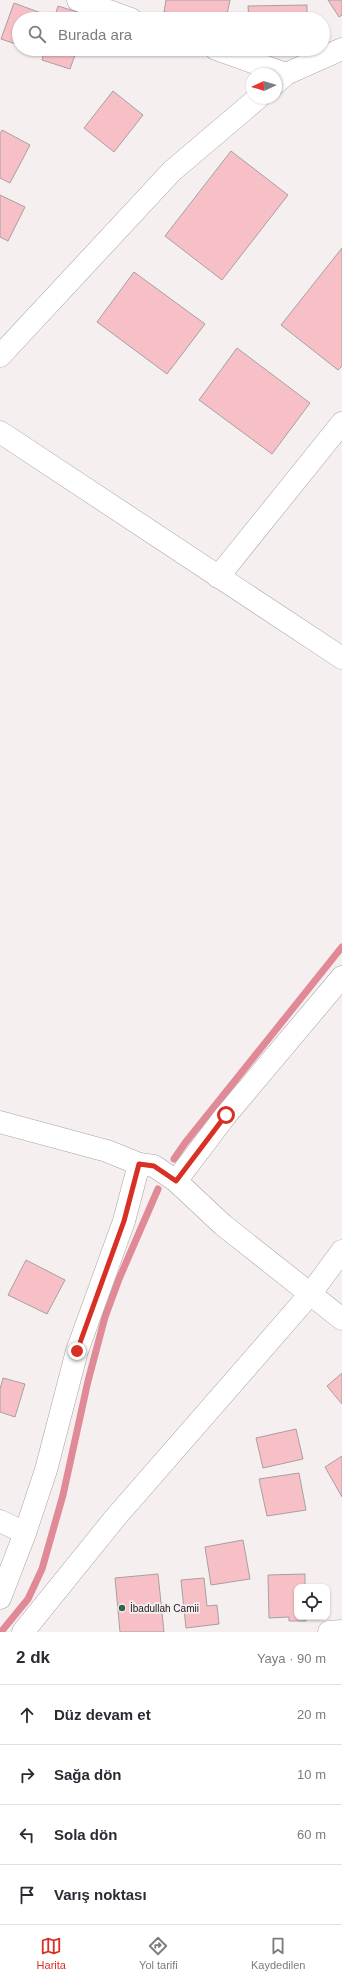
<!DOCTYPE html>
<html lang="tr">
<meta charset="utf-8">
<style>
body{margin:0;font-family:Arial,sans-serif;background:#f2f2f3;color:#2b2b33}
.controls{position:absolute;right:12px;bottom:12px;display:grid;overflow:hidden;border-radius:8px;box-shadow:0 1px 3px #0004}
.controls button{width:36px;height:36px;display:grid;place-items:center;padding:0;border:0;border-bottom:1px solid #e1e1e2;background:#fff;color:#2b2b33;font:20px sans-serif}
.compass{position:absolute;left:246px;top:68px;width:36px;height:36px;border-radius:50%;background:#fff;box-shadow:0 1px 3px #0004;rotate:266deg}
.stop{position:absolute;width:12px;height:12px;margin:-9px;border:3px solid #d93025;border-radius:50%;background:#fff}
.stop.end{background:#d93025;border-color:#fff;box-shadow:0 1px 4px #0008}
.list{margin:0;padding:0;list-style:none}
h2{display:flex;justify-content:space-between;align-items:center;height:52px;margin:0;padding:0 16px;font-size:17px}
h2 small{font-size:13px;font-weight:400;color:#7c7c81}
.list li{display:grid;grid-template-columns:26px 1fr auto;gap:12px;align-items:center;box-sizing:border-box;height:60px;padding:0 16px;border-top:1px solid #e1e1e2}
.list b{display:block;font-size:15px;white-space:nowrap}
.list em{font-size:13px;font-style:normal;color:#7c7c81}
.icon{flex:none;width:22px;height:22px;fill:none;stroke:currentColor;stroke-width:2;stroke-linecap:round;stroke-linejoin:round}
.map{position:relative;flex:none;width:342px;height:1632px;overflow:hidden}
.search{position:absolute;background:#fff;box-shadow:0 1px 3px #0004;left:12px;right:12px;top:12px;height:44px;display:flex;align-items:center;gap:10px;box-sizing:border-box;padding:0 14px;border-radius:22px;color:#7c7c81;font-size:15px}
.sheet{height:292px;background:#fff}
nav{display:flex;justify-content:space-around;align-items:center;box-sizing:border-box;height:56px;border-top:1px solid #e1e1e2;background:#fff;font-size:11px;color:#7c7c81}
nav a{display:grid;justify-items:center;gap:2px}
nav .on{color:#d93025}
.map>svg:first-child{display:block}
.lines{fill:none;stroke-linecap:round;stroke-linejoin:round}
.stream{stroke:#e08997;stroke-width:7}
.building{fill:#f7c0c7;stroke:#a7a0a1}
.street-casing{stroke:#aaa3a3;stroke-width:23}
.street{stroke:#fff;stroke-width:22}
.route{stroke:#d93025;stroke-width:5}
.poi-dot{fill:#30654a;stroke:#f6efef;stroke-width:1.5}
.labels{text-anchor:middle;stroke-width:3.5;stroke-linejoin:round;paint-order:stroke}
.poi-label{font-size:10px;fill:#1c191a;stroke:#f6efef;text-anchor:start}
</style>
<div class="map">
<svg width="342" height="1632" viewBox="0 0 342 1632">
<rect width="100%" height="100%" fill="#f6efef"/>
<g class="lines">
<g class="stream">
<path d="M174 1159 185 1143 342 947"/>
<path d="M1 1632 28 1599 42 1569 63 1495 88 1381 105 1317 119 1279 158 1189"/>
</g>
</g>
<g class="building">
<path d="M166 0H230L226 19H201L164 12Z"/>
<path d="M328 0H342V15L339 17Z"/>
<path d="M14 3 41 13 39 19H19V45L1 39Z"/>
<path d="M307 5V19H249L248 6Z"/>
<path d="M58 6 87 15 86 19H54Z"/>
<path d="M45 49H77L70 69 42 60Z"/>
<path d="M113 91 143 115 114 152 84 128Z"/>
<path d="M2 130 30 145 10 183 0 178V134Z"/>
<path d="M231 151 288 195 222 280 165 236Z"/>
<path d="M0 195 25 207 8 241 0 237Z"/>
<path d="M342 248V366L338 370 281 325Z"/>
<path d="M134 272 205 324 167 374 97 322Z"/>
<path d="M237 348 310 403 272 454 199 400Z"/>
<path d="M26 1260 65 1280 47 1314 8 1295Z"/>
<path d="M342 1373V1404L327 1386Z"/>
<path d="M3 1378 25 1384 15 1417 0 1412V1389Z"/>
<path d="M296 1429 303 1459 263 1468 256 1438Z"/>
<path d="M342 1456V1497L325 1467Z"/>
<path d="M299 1473 306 1510 267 1516 259 1479Z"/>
<path d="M243 1540 250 1579 211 1585 205 1547Z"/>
<path d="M158 1574 164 1632H120L115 1578Z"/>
<path d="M305 1574V1587H297V1617H306V1621H289V1617L269 1618 268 1575Z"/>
<path d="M204 1578 207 1606 217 1605 219 1624 186 1628 181 1580Z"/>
</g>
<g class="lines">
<defs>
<g id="street">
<path d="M78 0 131 19"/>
<path d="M216 49 286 74"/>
<path d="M276 83 286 74 342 49"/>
<path d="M0 356 172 171 258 98"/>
<path d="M0 432 342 658"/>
<path d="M218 577 342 423"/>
<path d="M0 1122 107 1151 139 1164 124 1221 77 1351 46 1470 25 1533 0 1598"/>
<path d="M139 1164 154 1166 176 1181 223 1225 342 1319"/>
<path d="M176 1181 226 1115 342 977"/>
<path d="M0 1521 25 1533"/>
<path d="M23 1632 115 1518 311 1293 342 1251"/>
<path d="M329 1632 342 1631"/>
</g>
</defs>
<use href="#street" class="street-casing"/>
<use href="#street" class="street"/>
</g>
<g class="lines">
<path class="route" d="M77 1351 124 1221 139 1164 154 1166 176 1181 226 1115"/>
</g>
<circle class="poi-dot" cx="122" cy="1608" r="4"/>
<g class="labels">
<g class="poi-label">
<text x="130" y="1612">İbadullah Camii</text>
</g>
</g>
</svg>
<div class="controls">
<button><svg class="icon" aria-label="locate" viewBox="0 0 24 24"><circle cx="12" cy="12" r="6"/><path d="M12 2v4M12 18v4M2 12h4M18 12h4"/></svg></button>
</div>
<svg class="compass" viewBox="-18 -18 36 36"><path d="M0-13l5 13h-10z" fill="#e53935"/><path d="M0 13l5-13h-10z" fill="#7c7c81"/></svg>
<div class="stop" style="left:226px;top:1115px"></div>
<div class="stop end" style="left:77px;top:1351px"></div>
<div class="search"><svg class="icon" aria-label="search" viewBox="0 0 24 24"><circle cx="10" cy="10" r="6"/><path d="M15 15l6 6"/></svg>Burada ara</div>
</div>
<section class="sheet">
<h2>2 dk<small>Yaya · 90 m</small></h2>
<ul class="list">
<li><svg class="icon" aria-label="ahead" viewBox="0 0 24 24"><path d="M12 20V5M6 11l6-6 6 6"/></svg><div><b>Düz devam et</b></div><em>20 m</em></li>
<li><svg class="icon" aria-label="right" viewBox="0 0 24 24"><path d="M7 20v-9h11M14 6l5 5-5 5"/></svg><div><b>Sağa dön</b></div><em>10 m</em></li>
<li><svg class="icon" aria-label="left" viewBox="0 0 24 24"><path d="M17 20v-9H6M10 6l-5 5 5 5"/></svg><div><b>Sola dön</b></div><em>60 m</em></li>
<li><svg class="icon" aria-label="arrive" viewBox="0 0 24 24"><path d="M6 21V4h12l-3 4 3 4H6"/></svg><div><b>Varış noktası</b></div></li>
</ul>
</section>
<nav>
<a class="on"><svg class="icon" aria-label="map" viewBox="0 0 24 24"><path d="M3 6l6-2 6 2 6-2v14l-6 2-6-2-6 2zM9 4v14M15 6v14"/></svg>Harita</a>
<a><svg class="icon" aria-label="directions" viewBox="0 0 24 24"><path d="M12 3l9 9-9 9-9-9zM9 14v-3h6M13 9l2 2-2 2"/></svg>Yol tarifi</a>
<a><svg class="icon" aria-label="saved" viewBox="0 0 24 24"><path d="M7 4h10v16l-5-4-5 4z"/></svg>Kaydedilen</a>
</nav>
